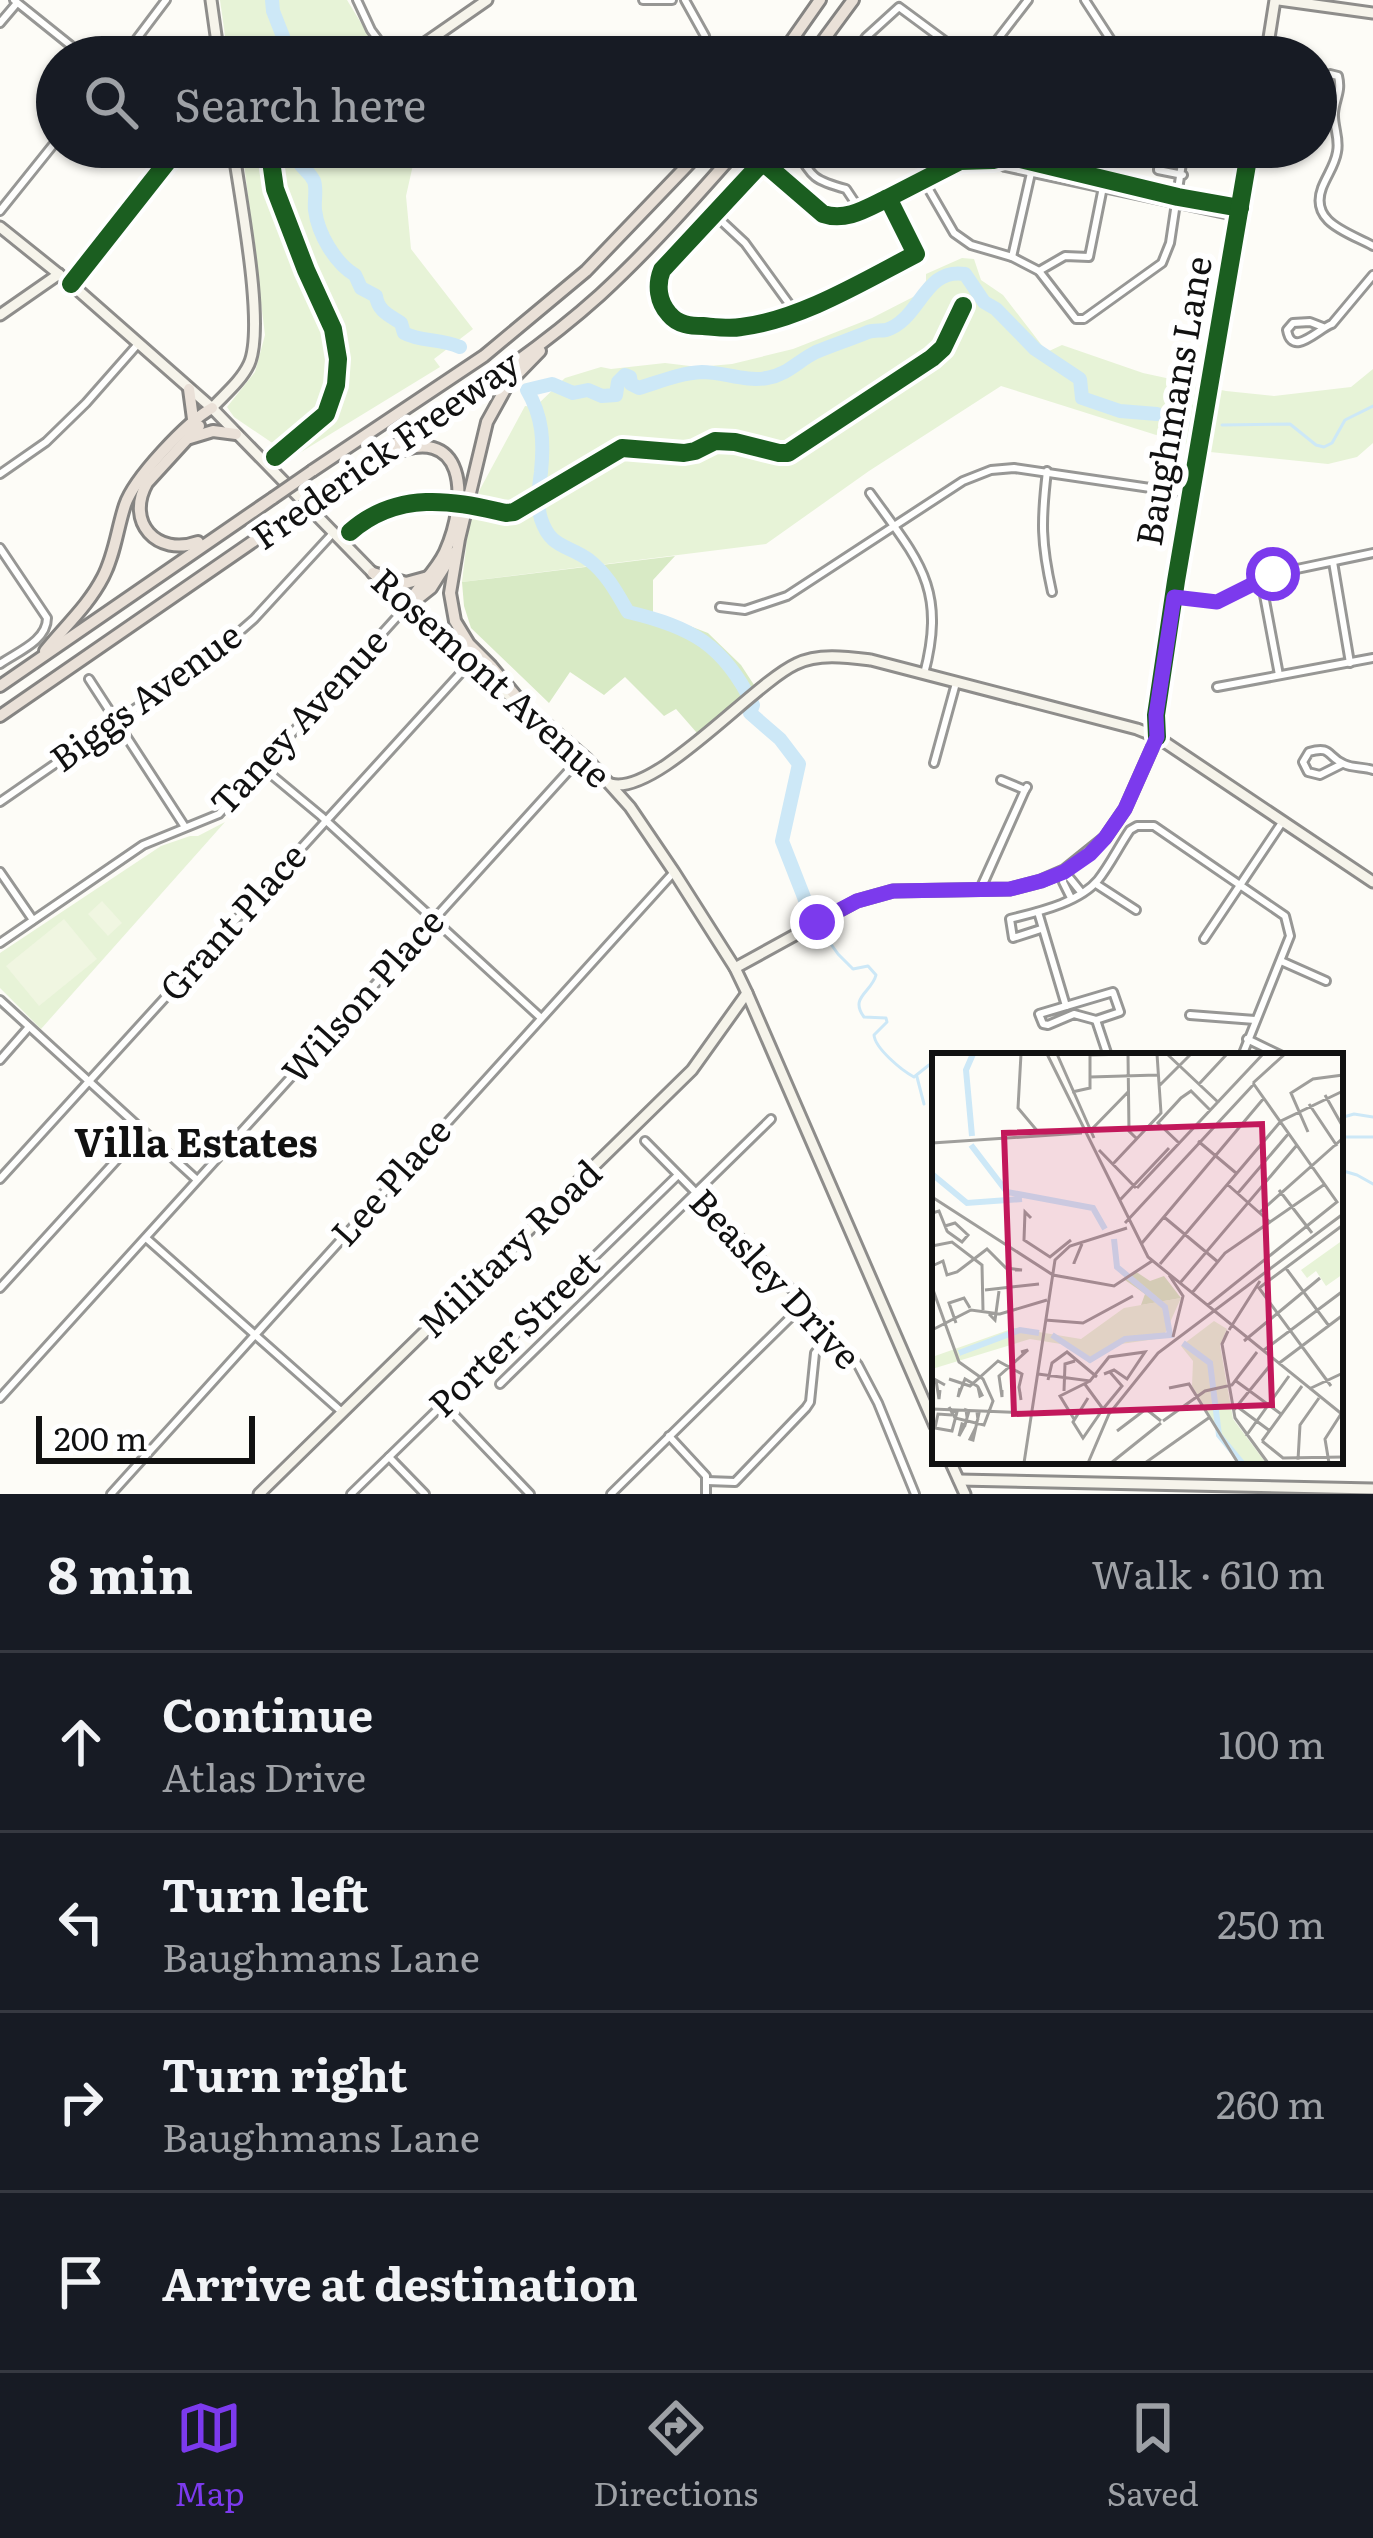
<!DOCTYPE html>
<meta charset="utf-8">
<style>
body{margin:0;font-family:Literata,serif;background:#242831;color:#f1f3f6}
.scale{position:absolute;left:36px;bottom:30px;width:219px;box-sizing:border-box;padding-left:12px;border:6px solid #111;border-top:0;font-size:33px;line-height:42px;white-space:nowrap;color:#111;-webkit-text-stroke:9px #fff;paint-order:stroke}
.stop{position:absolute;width:36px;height:36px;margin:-27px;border:9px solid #7c3aed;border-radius:50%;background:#fff}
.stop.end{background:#7c3aed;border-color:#fff;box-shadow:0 3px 12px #0008}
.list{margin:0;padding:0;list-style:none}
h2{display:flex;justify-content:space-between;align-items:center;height:156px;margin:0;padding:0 48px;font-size:51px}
h2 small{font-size:39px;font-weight:400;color:#9ea1a6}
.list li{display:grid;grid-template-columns:78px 1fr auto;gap:36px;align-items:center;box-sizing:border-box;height:180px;padding:0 48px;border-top:3px solid #363941}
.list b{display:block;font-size:45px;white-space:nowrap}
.list p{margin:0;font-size:39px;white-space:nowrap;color:#9ea1a6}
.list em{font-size:39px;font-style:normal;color:#9ea1a6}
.icon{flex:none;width:66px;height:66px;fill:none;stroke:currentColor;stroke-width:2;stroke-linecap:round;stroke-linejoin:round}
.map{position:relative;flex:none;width:1373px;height:1494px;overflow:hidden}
.search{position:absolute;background:#171b24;box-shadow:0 3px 9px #0004;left:36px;right:36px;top:36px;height:132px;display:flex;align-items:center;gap:30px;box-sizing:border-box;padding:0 42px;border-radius:66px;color:#9ea1a6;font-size:45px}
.sheet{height:876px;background:#171b24}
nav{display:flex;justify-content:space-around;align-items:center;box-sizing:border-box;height:168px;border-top:3px solid #363941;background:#171b24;font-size:33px;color:#9ea1a6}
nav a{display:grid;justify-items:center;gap:6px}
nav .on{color:#7c3aed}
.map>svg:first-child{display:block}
.green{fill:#e7f3d7}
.forest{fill:#d8eac5}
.pitch{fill:#f0f6e1}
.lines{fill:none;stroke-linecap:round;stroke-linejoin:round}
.stream{stroke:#cde8f7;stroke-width:3}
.river{stroke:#cde8f7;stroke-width:14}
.street-casing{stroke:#979795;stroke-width:12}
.secondary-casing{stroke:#8e8d8b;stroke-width:15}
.highway-casing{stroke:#858482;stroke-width:16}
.street{stroke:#fffffe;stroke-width:6}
.secondary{stroke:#f6f4eb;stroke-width:9}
.highway{stroke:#eae1d8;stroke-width:10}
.highway-bridge-casing{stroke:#858482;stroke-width:16;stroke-linecap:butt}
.highway-bridge{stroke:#eae1d8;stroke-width:10}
.cycleway-casing{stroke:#fff;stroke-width:26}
.cycleway{stroke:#1b5e20;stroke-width:18}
.route{stroke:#7c3aed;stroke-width:15}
.labels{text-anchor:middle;stroke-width:12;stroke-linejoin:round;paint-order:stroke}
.street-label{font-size:36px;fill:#111;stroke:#fff}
.neighbourhood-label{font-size:39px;font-weight:bold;fill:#111;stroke:#fff}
.inset-river{fill:none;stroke:#cde8f7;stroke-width:6}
.inset-road{fill:none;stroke:#9f9e9b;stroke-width:3}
.view{fill:#c2185b;fill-opacity:0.15;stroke:#c2185b;stroke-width:6}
.inset-edge{fill:none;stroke:#111;stroke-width:6}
</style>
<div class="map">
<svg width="1373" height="1494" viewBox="0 0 1373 1494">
<rect width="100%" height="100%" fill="#fdfcf7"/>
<g class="green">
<path d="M220 0H347L382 57H228Z"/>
<path d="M242 147H417L406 196 411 249 473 329 434 359 440 367 293 457 234 417 227 407 255 372 265 335Z"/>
<path d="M962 258 974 259 981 280 1003 295 1047 352 1062 345 1143 373 1226 391 1274 396 1351 387 1373 369V443L1357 457 1328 464 1210 452 1001 386 869 471 766 544 462 582 471 506 525 406 535 407 565 378 601 367 611 369 665 363 698 367 732 364 793 349 872 318 917 295 926 281V274Z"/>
<path d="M225 822 41 1029 0 988V953L161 846 190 836H198Z"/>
</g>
<path class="forest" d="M675 556 653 580V612L708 633 741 665 756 688 697 733 676 709 664 716 625 677 604 695 570 672 549 703 471 628 464 606 462 582Z"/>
<g class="pitch">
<path d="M102 901 122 923 108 936 88 914Z"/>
<path d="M64 919 97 959 39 1006 6 966Z"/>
</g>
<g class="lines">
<g class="stream">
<path d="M1157 414 1189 423"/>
<path d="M1222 425 1290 424 1316 445 1324 447 1332 443 1345 420 1373 406"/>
<path d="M823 933 838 954 853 969 868 966 876 975C872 992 849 997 864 1017L886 1018 887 1022 874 1035C875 1048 901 1070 914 1077L929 1065 935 1064"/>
<path d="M917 1077 924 1104"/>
<path d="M1340 1118 1354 1114 1373 1117"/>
<path d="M1340 1137H1373"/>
<path d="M1340 1170 1357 1175 1373 1184"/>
</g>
<g class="river">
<path d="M272 0 273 11 291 57"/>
<path d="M301 147C293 168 306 165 314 181 317 189 314 201 315 210 318 234 335 263 355 275L361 288 376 296C378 311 389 315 401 323L404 333C420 342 440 338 460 347"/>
<path d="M809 910 782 841 799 764 780 739 750 713 753 705C724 645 692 627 628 612 617 593 607 574 589 560 567 544 551 549 541 519 536 503 539 488 541 472 544 442 543 417 527 390L552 384 573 393 588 390 602 396 616 395 618 382 625 375 630 377 631 384 639 388C659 382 680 373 702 372 723 372 746 382 767 378 787 375 799 360 816 352 833 345 851 339 868 332 874 330 880 331 886 330 920 320 924 267 965 274L984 302 996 309 1035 349 1080 379 1082 398 1120 411 1157 414"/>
</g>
<defs>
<g id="street">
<path d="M14 0 85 57"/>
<path d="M357 0 371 30 391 57"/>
<path d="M643 0H672"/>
<path d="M685 0 705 36 710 57"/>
<path d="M1085 0 1122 57"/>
<path d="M0 23 17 3"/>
<path d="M123 57 166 0"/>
<path d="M852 57 866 37 899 7 945 41 958 57"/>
<path d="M984 57 1028 0"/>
<path d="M1334 111C1322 101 1316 92 1322 77L1330 74 1338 76C1342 92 1335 99 1334 113 1333 126 1340 138 1337 152 1335 165 1327 175 1322 188 1309 223 1350 233 1373 246"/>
<path d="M459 147H460"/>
<path d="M795 147C812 177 812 180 846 189L860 210"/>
<path d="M993 160 1005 167 1239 217"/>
<path d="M924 181 954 233 971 245 1012 257 1039 271 1076 319H1084L1162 263 1170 243 1182 163 1171 152H1164L1159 157 1158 170 1183 175"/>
<path d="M888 198C867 208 846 222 823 214L764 163 756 169 662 270C656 285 658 302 669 314 678 325 691 326 703 326 715 327 729 329 741 327 800 320 864 281 916 254L888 198 960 161 993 160 1008 156 1178 197 1240 208"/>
<path d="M0 211 57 140"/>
<path d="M715 215 745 243 795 312"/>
<path d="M1012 257 1031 173"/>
<path d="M1039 271 1065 256 1089 257 1111 147"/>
<path d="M1323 327 1310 322 1293 323 1287 330C1292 359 1319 328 1332 324L1373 275"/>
<path d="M1047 471C1041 521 1041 543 1052 592"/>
<path d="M0 474 46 442 86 403 138 344"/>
<path d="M870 493C918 560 947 587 924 674"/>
<path d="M0 548 47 618C47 641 17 652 0 664"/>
<path d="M1333 562 1350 663"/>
<path d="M1261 579 1279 675"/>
<path d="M1174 597 1217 602 1273 574 1373 553"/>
<path d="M720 607 745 610 787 596 963 481 991 470 1014 468 1191 494"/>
<path d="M89 679 185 827"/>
<path d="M1217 687 1373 658"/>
<path d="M934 763 956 683"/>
<path d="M1342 764 1320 775 1308 772 1303 762 1309 752C1332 745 1327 757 1344 764 1352 768 1364 767 1373 770"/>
<path d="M262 767 321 816 540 1017"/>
<path d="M1001 780 1025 790"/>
<path d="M1025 790 984 882 980 889 1025 790 1027 787 1025 790"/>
<path d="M0 802 214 654 254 619 334 532"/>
<path d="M1064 871 1063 882 1071 898"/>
<path d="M1064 871 1081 892"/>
<path d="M0 872 33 920"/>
<path d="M1096 884 1136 910"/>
<path d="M1038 912 1066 1006"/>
<path d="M1041 929 1013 938 1010 919C1037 912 1079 903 1098 880 1110 865 1119 846 1130 830L1137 826H1154L1285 916 1290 936 1242 1056"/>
<path d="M1204 939 1283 821"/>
<path d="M0 943 143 845 219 814 406 607"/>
<path d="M1281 961 1326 981"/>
<path d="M1113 992 1120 1012 1096 1020 1074 1014 1048 1025 1043 1024 1039 1014Z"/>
<path d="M0 1000 197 1180"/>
<path d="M1190 1015 1255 1020"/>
<path d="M1096 1020 1108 1056"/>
<path d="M1247 1039 1282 1056"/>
<path d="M0 1060 29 1027"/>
<path d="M645 1141 805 1303 858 1365 878 1403 915 1494"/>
<path d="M0 1179 468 665"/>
<path d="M146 1238 343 1413"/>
<path d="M0 1288 143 1131"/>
<path d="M500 1384 771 1119"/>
<path d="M0 1398 583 755"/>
<path d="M444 1404 530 1494"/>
<path d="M669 1436 706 1476V1494"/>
<path d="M389 1457 425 1494"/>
<path d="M707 1481 735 1482 806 1408 810 1402 815 1353 831 1333"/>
<path d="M111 1494 674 872"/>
<path d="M351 1494 678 1175"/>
<path d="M611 1494 805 1303"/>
</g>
<g id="secondary">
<path d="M211 0 219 57"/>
<path d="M1279 0 1373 13"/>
<path d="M405 57 487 0"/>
<path d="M1266 57 1275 0"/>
<path d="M0 227 71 284 212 408 406 607 468 665 542 720 587 759 630 807 674 872 735 968 747 993 935 1426"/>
<path d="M71 284 179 147"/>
<path d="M0 315 59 274"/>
<path d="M212 408C225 394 241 381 249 364 266 326 239 193 233 147"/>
<path d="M611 784C656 796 753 684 796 664 818 653 847 657 871 660L1137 729 1157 737 1373 882"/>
<path d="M735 968 857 901 893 891 1010 889 1041 881 1064 871 1105 838 1125 809 1157 737 1156 715 1176 581 1250 147"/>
<path d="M950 1461 965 1494"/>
<path d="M959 1480 1373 1489"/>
<path d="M259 1494 692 1070 747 993"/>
</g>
<g id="highway">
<path d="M780 57 820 0"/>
<path d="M811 57 853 0"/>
<path d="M189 389 193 419"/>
<path d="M190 438 213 431 236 434"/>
<path d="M387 456C467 419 469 499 445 552 435 573 417 587 406 607"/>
<path d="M312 471 484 356 586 271 705 147"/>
<path d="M330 489C420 425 518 369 600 295 650 249 695 198 740 147"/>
<path d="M198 542C157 557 125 522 147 483L199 426"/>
<path d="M373 573 406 583 428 577"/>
<path d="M412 603 431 588 453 553"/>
<path d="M45 651C65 626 88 606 103 577 115 554 117 529 125 505 134 478 187 422 212 408"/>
<path d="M0 686 273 498"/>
<path d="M525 707 491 666 469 644 455 621 450 593 459 539 487 422 508 384 540 351"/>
<path d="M0 716 290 516"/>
</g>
</defs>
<use href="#street" class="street-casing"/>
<use href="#secondary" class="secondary-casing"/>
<use href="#highway" class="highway-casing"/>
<use href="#street" class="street"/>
<use href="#secondary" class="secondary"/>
<use href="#highway" class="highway"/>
<defs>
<g id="highway-bridge">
<path d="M273 498 312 471"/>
<path d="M290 516 330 489"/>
</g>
</defs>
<use href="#highway-bridge" class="highway-bridge-casing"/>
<use href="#highway-bridge" class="highway-bridge"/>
<defs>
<g id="cycleway">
<path d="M269 147 275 189 306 270 333 329 338 359 336 385 326 414 275 457"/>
<path d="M888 198C867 208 846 222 823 214L764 163 756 169 662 270C656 285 658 302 669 314 678 325 691 326 703 326 715 327 729 329 741 327 800 320 864 281 916 254L888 198 960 161 993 160 1008 156 1178 197 1240 208"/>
<path d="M71 284 179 147"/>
<path d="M350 532C402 486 464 504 506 513L514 512 622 448 684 453 695 451 715 441 735 442 779 453H788L932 358 943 348 963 306"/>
<path d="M1157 737 1156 715 1176 581 1250 147"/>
</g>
</defs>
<use href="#cycleway" class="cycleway-casing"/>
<use href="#cycleway" class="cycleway"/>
</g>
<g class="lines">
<path class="route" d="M817 922 857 901 893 891 1010 889 1041 881 1064 872 1090 854 1105 838 1125 809 1157 737 1156 715 1174 597 1217 602 1273 574"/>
</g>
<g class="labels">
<g class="street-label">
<text transform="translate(1174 401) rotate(-80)" y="13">Baughmans Lane</text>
<text transform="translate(386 450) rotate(-35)" y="13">Frederick Freeway</text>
<text transform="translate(491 678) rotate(42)" y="13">Rosemont Avenue</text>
<text transform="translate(146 697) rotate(-36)" y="13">Biggs Avenue</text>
<text transform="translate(299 722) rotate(-47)" y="13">Taney Avenue</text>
<text transform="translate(233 922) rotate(-48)" y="13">Grant Place</text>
<text transform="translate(363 996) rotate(-48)" y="13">Wilson Place</text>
<text transform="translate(391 1182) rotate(-48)" y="13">Lee Place</text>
<text transform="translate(510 1249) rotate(-44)" y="13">Military Road</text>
<text transform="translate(775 1279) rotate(47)" y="13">Beasley Drive</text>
<text transform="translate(514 1334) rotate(-44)" y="13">Porter Street</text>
</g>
<g class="neighbourhood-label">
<text x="196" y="1157">Villa Estates</text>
</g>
</g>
<g transform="translate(932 1053)">
<rect width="411" height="411" fill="#fdfcf7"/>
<path d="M411 187V221L394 233 384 218 375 225 369 217ZM249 245 231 285 189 291 157 310 141 293 98 286 0 316 3 303 82 275 149 286 192 255ZM282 268 295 276 288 292 301 366 334 410H307L260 333 261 308 249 293Z" fill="#e7f3d7"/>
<path d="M203 218 218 228 232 223 249 245 209 252 213 241 193 227Z" fill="#d8eac5"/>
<path class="inset-river" d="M40 83 34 17 41 1M39 92 75 139 161 155 173 176M0 121 35 150 90 146M120 282 158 307 193 286 238 282 233 254 185 214 182 186M251 290 278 310 287 382 310 410M27 300 88 277 107 280"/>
<path class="inset-road" d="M89 1 86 55 107 80M115 1 216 204 411 362M125 1 162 85M196 1 197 78 205 86M235 1 287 50M158 2 196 1M158 24 225 22M321 30 353 1M267 31 295 1M228 32 259 1M140 39 158 35V1M393 42 411 74M377 51 405 93M158 78 197 38M376 79 359 40 381 26 411 22M266 88 304 120M0 90 150 80M247 90 226 70 249 45 259 38 279 58M167 97 204 135M180 112 229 60 225 1M295 131 339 170M205 135 331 1M347 137 380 180M306 140 357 80M0 144 121 222 182 233 220 208M188 147 237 95M328 159 411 85M0 160 7 158 15 178 16 179 30 189 36 182 23 170 13 173M232 164 286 209M99 165 93 159 92 187 118 204 139 187M193 170 322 31M210 190 332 45M0 193 20 189 50 212 51 257M142 210 149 193 150 191 142 210V211V210M228 211 349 68 411 38M0 213 11 208 15 222 25 219 55 196 74 215 90 217H83M353 214 397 273M237 222 251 243 241 284M248 230 365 92M0 234 27 309 51 326 61 348 52 372 23 365 17 354M53 237 107 231M260 240 293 200 393 131M276 252 405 149 321 30M57 261 63 267 67 238M113 267 151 270 201 243M24 270 17 250 32 245 38 255M0 277 39 257 68 261 115 247M297 277 328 228M296 278 290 291 303 365 336 410M312 288 388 225M332 297 411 238M346 311 411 262M106 321 158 328 177 304 213 299 195 326 182 317 172 321M17 326 38 333 66 308 90 321 87 334 89 347 88 340M116 327 120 310 135 299 165 324M304 328 349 361M152 330 171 356 190 333 177 318M399 333 327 235 411 172M28 335 26 344 33 326 45 333 46 334 50 342 48 343 46 334M237 335 257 331 306 410M377 336 411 320M8 337 7 346 4 327 13 332M70 337V344L67 323 96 297 89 299M132 338 133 311 143 308M156 345 141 369 151 385 171 356M307 355 338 378M0 356 100 360M20 358 25 359 20 378 3 375 6 361 20 362M301 358 340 310M142 366 128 343 158 328M231 368 273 338 300 332 325 299M33 372 27 383 30 371 33 372 37 358 34 357 35 364M44 374 38 386 41 387 47 360 45 359 46 367M185 378 214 356 229 368M314 383 357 323M330 388 351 405 411 404M330 388 370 333M366 407 368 372 387 345M92 410 123 207 138 193 195 175M156 410 177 361 226 300 411 161M179 410 229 370M213 410 278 364M397 410 393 386 409 361"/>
<path class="view" d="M330 71 340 352 82 361 72 80Z"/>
<rect width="411" height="411" class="inset-edge"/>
</g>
</svg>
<div class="scale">200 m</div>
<div class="stop" style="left:1273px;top:574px"></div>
<div class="stop end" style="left:817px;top:922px"></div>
<div class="search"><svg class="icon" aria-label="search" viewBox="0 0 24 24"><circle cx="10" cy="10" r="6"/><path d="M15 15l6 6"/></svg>Search here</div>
</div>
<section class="sheet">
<h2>8 min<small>Walk · 610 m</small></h2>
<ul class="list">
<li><svg class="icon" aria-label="ahead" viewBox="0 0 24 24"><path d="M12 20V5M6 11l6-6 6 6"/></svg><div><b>Continue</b><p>Atlas Drive</p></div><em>100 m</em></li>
<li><svg class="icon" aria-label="left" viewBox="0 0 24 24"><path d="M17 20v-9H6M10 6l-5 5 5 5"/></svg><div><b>Turn left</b><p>Baughmans Lane</p></div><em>250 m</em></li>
<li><svg class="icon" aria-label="right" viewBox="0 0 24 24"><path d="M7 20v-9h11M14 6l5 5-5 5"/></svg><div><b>Turn right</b><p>Baughmans Lane</p></div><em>260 m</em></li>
<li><svg class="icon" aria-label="arrive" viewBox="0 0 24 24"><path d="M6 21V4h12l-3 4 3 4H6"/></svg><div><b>Arrive at destination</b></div></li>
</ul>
</section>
<nav>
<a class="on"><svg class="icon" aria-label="map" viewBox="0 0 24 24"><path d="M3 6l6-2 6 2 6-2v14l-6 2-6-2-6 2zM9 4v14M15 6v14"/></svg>Map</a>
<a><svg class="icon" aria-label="directions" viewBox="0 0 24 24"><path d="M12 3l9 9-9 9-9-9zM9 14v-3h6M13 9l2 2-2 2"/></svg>Directions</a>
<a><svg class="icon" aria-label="saved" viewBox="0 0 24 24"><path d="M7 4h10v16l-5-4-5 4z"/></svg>Saved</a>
</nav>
